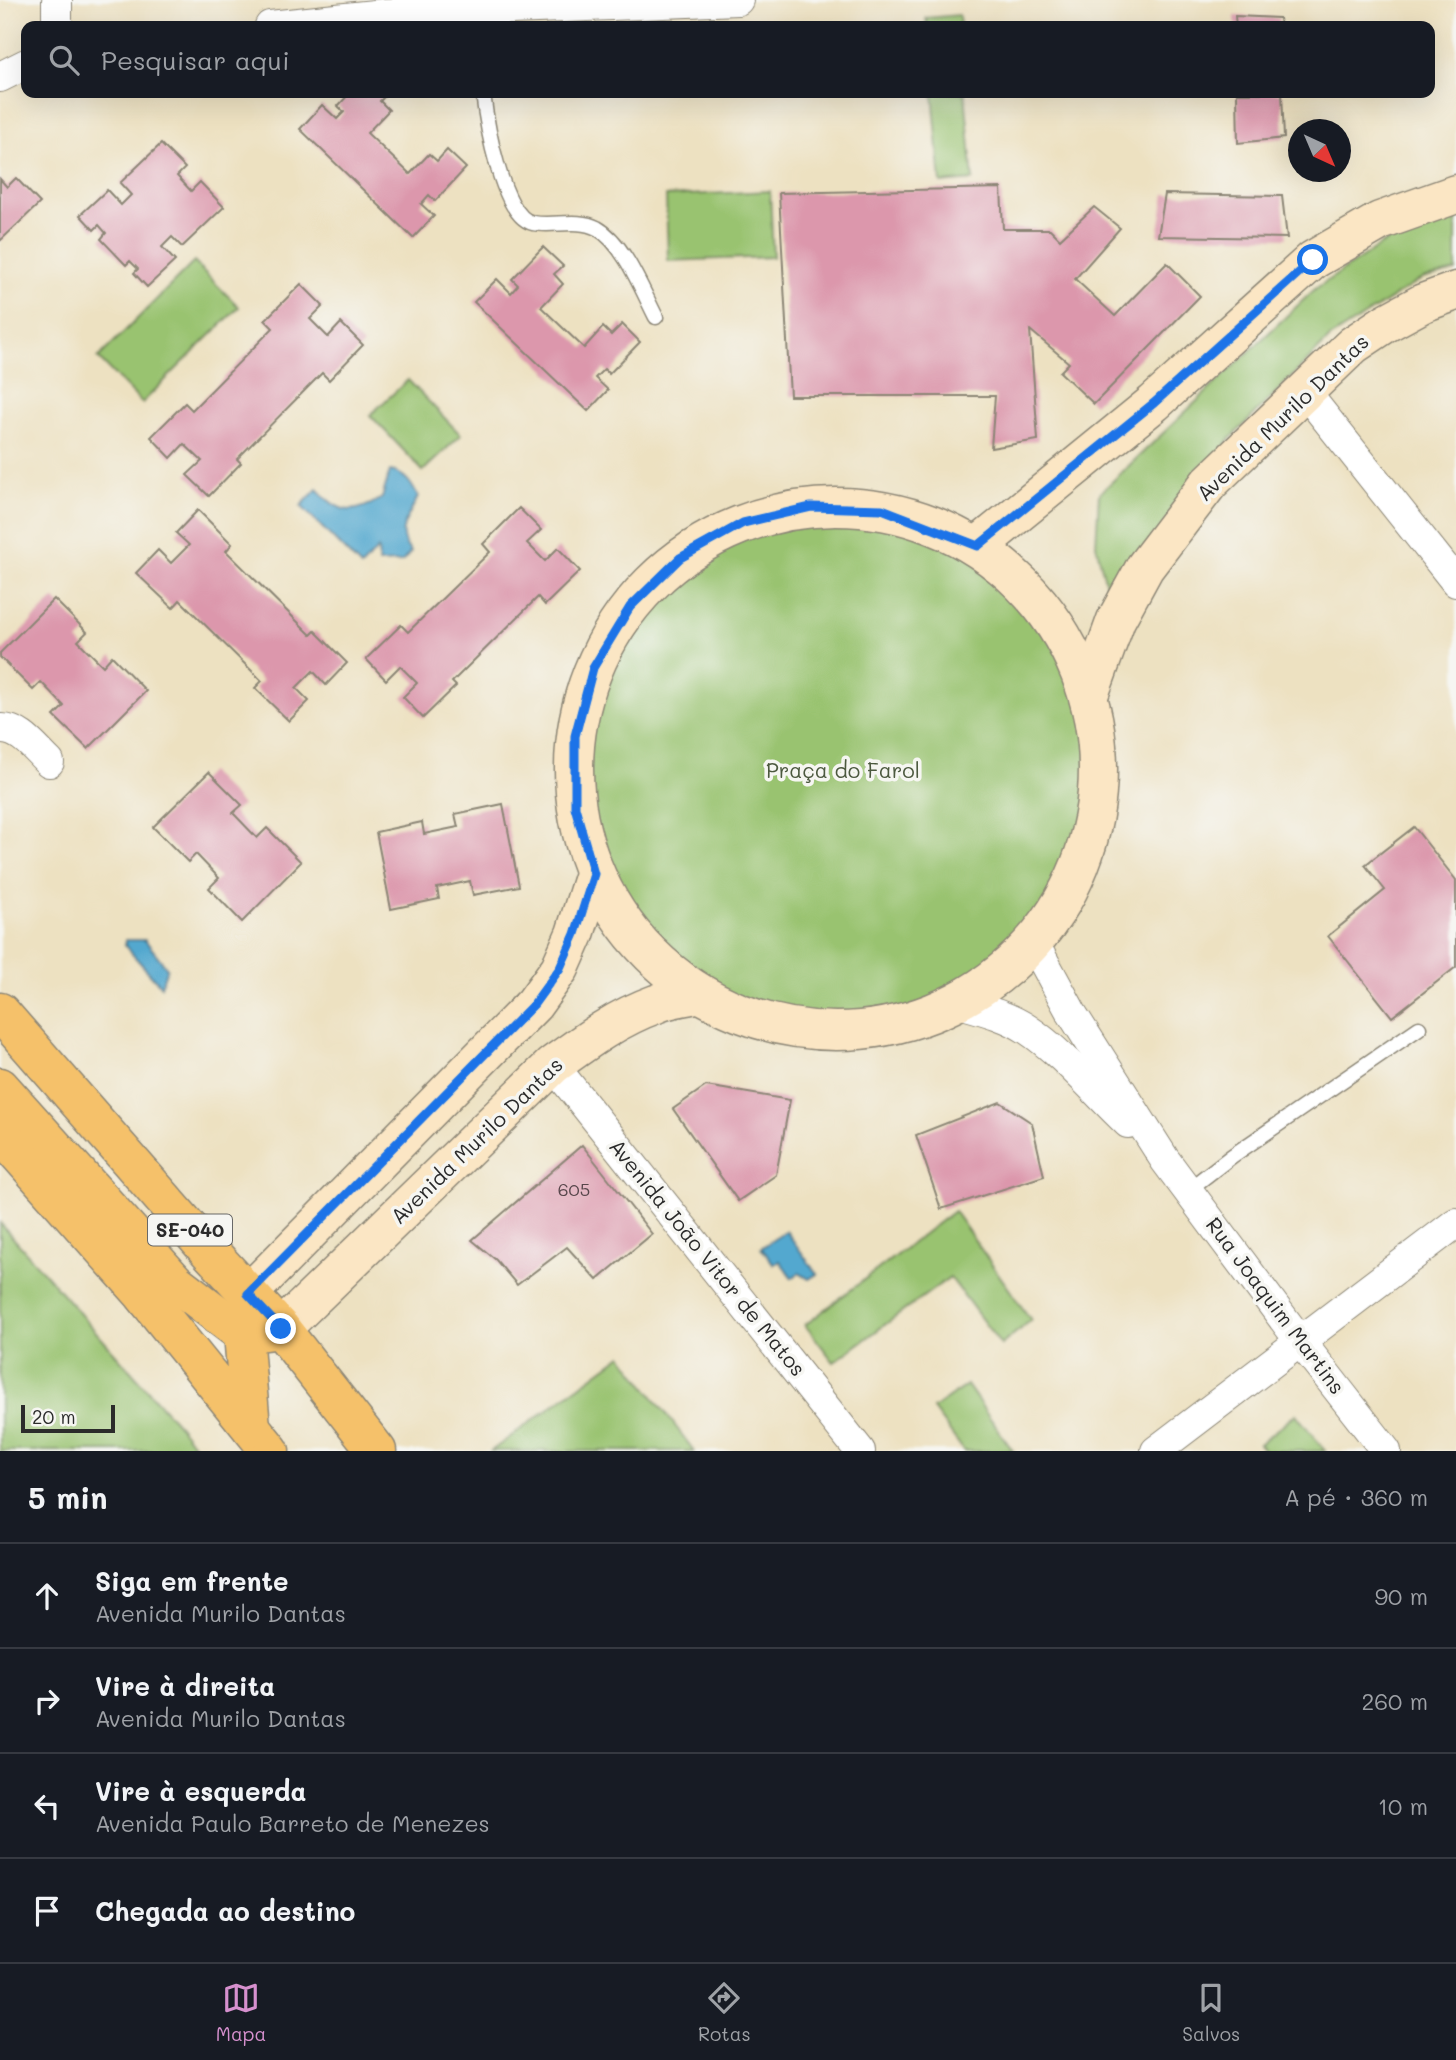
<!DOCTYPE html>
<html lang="pt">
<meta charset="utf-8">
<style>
body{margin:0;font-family:Mali,sans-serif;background:#242831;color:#f1f3f6}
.compass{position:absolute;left:1288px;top:119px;width:63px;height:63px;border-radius:50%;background:#171b24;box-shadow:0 7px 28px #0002;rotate:136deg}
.scale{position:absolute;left:21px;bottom:18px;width:94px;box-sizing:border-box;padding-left:7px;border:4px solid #2b2b2b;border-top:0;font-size:19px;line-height:24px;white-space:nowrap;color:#2b2b2b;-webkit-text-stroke:5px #f6f6f2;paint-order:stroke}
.stop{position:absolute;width:21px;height:21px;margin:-16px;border:5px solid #1a73e8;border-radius:50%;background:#fff}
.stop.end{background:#1a73e8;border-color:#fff;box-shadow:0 2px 7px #0008}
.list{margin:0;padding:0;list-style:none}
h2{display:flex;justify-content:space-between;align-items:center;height:91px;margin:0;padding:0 28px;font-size:30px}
h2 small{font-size:23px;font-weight:400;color:#9ea1a6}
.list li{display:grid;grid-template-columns:46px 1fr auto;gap:21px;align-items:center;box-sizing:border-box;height:105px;padding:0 28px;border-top:2px solid #363941}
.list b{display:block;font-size:26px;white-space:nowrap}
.list p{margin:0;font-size:23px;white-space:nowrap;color:#9ea1a6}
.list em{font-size:23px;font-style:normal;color:#9ea1a6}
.icon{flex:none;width:38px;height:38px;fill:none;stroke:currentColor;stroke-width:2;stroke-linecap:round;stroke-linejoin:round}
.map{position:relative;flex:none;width:1456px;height:1451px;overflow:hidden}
.search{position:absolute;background:#171b24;box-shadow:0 7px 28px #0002;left:21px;right:21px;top:21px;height:77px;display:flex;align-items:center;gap:18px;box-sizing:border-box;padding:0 24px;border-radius:14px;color:#9ea1a6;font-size:26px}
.sheet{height:511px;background:#171b24}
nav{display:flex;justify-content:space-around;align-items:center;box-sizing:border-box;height:98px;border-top:2px solid #363941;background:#171b24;font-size:19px;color:#9ea1a6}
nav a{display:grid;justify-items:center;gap:4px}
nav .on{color:#d690ce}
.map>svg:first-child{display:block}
.green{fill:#99c36f;stroke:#62774d;stroke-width:2}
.water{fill:#53a8cf;stroke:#3f6a7d;stroke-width:2}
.building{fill:#dc97ac}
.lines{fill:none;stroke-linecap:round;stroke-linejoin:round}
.lane-casing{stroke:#8c8676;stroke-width:17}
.street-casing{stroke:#8c8676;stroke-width:32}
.secondary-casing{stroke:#8c8676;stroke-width:41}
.primary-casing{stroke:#8c8676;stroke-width:41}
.lane{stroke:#fff;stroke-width:14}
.street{stroke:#fff;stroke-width:30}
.secondary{stroke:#fbe6c4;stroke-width:38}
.primary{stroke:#f5c16b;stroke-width:38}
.route{stroke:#1a73e8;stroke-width:9}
.labels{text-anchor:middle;stroke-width:7;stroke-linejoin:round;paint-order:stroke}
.number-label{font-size:18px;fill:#57464b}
.shield{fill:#f6f6f2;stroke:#686867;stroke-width:2}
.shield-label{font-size:19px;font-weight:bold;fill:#2b2b2b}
.street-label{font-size:21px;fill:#2b2b2b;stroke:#f6f6f2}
.park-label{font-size:21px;fill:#4c593f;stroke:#f6f6f2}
</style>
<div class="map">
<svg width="1456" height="1451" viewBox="0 0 1456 1451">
<rect width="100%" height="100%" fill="#f6f6f2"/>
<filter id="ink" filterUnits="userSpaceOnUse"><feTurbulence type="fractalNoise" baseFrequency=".0143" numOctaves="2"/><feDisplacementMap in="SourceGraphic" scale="14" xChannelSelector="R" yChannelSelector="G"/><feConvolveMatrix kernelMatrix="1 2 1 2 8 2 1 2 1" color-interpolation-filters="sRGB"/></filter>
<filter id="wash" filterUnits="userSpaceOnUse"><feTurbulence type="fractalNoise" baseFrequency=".00686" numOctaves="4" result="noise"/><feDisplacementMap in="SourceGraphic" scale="28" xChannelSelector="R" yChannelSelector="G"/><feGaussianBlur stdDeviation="1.57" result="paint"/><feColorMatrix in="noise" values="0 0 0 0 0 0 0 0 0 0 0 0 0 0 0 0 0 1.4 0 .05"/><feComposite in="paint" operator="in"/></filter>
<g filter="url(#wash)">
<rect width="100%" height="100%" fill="#ede1c1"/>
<g class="green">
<path d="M959 15 960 26H927L926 18Z"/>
<path d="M933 93H965L973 180 941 183Z"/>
<path d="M770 191 773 257 668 261 666 196Z"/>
<path d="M1456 216V271L1422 279 1331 337 1228 441 1111 604 1096 545 1099 494 1315 289 1393 237Z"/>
<path d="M194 262 239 307 142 403 98 358Z"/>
<path d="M408 380 461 435 423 471 370 415Z"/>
<circle cx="836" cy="769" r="262"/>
<path d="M954 1211 1031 1320 1001 1345 950 1277 834 1362 805 1325Z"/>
<path d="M0 1223 179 1426 198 1451H0Z"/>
<path d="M622 1355 694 1451H491Z"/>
<path d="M967 1385 1013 1451H964L933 1409Z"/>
<path d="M1296 1414 1325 1451H1265L1259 1444Z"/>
</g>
<g class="water">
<path d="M390 471C405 473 412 484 418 497 408 518 393 532 411 552L402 562 379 563 378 549 361 567 301 506 317 489C340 515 353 515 382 498Z"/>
<path d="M126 940H145L167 968 161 986 125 946Z"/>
<path d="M786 1231 817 1274 809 1279 799 1273 792 1278 780 1261 774 1264 761 1248Z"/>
</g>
<g id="blocks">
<g class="building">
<path d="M1235 16 1279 18 1280 26H1236Z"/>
<path d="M350 93H388L380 101 389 110 367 133 410 174 429 154 437 161 447 150 466 168 435 201 429 195 421 204 434 216 413 238 300 129 322 105 337 119 344 112 338 106Z"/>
<path d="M1237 93H1282L1284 138 1238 143Z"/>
<path d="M161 144 185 168 177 176 191 191 200 182 224 207 182 247 172 237 162 247 175 261 147 287 134 273 138 269 130 261 126 265 101 239 106 233 99 225 94 230 80 215 107 190 121 205 131 195 120 183Z"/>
<path d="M16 178 40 203 0 241V179L7 187Z"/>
<path d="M1001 188 1003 229H1050L1060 239 1094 207 1120 228 1075 279 1115 316 1167 263 1200 296 1094 404 1060 372 1069 363 1030 330 1038 440 991 448 995 396H790L779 193Z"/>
<path d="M1165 194 1282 196 1287 238 1158 236Z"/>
<path d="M543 247 563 266 554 274 563 284 541 307 584 348 603 327 611 335 622 324 640 342 609 374 604 369 595 378 608 390 588 411 474 302 497 279 511 293 518 285 512 279Z"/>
<path d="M301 284 323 306 310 319 328 337 341 323 363 345 329 380 322 373 237 459 241 463 209 496 187 475 202 461 184 444 171 458 151 437 185 403 192 410 273 328 265 320Z"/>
<path d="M519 508 541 530 527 543 545 561 558 548 580 571 545 605 538 597 452 682 456 686 423 718 403 697 417 683 400 666 386 680 366 659 401 625 408 632 490 552 483 544Z"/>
<path d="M198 510 232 544 226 551 311 635 315 631 347 663 326 685 313 671 296 688 309 701 289 721 255 688 262 681 180 600 173 608 136 573 158 550 171 563 189 545 176 533Z"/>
<path d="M54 599 87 632 78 641 103 666 112 656 146 691 88 749 54 716 64 706 41 682 33 690 0 657V653Z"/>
<path d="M209 772 242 805 233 813 257 838 267 828 301 862 242 922 209 888 219 878 196 854 188 862 153 827Z"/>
<path d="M503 804 519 886 473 895 470 881 437 888 439 899 391 909 376 832 422 822 424 834 458 827 455 814Z"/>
<path d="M1414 827 1456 880V967L1392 1017 1328 936 1385 890 1365 865Z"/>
<path d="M706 1086 790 1100 776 1175 738 1201 673 1109Z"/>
<path d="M1000 1102 1032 1123 1044 1176 941 1209 916 1135Z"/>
<path d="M582 1145 652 1234 597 1280 567 1247 517 1285 496 1260 472 1240Z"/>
</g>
</g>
</g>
<g filter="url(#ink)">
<use href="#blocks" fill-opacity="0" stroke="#8c8676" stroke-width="2"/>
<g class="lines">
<defs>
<g id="lane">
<path d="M483 93C486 120 502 218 533 223 554 227 577 218 597 228 624 243 642 290 656 317"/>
<path d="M1188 1190 1232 1156 1419 1028"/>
</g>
<g id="street">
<path d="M57 0V26"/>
<path d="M270 26 384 14 738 0"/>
<path d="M0 77 26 64"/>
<path d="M1305 392 1456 582"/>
<path d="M0 729C21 728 35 749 49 762"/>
<path d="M1033 942 1071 1012 1165 1160 1300 1341 1386 1451"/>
<path d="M956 1002C980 1009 1006 1015 1027 1029 1062 1052 1097 1094 1128 1123"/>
<path d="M553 1065 860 1451"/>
<path d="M1156 1451 1456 1223"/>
</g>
<g id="secondary">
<circle cx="836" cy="769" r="262"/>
<path d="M978 546 1154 403 1313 260 1380 221 1456 194"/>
<path d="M1089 695 1116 620 1145 567 1209 483 1353 345 1386 323 1423 303 1456 291"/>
<path d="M248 1294 534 1004 560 968 575 934 594 874"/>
<path d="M281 1329 553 1065C586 1041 617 1018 656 1004 669 998 685 997 699 993"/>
</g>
<g id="primary">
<path d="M0 1012 207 1249 281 1329 377 1451"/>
<path d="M0 1087 175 1282 243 1334 281 1329"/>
<path d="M0 1133 143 1294 270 1451"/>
<path d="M246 1307 243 1334 251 1427"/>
</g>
</defs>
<use href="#lane" class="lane-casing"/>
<use href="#street" class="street-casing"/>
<use href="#secondary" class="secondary-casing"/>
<use href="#primary" class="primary-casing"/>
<use href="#lane" class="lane"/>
<use href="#street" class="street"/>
<use href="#secondary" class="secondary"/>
<use href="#primary" class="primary"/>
</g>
</g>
<g class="lines" filter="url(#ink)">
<path class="route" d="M281 1329 248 1294 534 1004 560 968 575 934 594 874 575 807V736L593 668 630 607 680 558 743 523 811 507 882 509 978 546 1154 403 1313 260"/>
</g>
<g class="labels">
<g class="number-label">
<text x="574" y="1196">605</text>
</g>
<rect class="shield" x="148" y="1214.5" width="84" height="31" rx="5"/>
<g class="shield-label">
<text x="190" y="1237">SE-040</text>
</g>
<g class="street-label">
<text transform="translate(1283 418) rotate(-44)" y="7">Avenida Murilo Dantas</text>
<text transform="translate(477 1141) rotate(-44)" y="7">Avenida Murilo Dantas</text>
<text transform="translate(707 1258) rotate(51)" y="7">Avenida João Vitor de Matos</text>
<text transform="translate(1275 1306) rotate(53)" y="7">Rua Joaquim Martins</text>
</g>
<g class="park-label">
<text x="843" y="778">Praça do Farol</text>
</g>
</g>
</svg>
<svg class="compass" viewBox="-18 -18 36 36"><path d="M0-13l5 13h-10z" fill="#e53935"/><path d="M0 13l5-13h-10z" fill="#9ea1a6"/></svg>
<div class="scale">20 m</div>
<div class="stop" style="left:1313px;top:260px"></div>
<div class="stop end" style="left:281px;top:1329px"></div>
<div class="search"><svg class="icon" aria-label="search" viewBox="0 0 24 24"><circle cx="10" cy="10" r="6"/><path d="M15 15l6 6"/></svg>Pesquisar aqui</div>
</div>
<section class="sheet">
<h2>5 min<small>A pé · 360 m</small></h2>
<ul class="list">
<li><svg class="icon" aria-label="ahead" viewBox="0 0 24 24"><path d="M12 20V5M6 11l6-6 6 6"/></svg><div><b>Siga em frente</b><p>Avenida Murilo Dantas</p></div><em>90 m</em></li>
<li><svg class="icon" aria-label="right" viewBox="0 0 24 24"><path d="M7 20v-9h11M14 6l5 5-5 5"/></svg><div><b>Vire à direita</b><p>Avenida Murilo Dantas</p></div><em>260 m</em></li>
<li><svg class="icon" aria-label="left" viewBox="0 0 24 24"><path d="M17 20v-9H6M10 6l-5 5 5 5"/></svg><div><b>Vire à esquerda</b><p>Avenida Paulo Barreto de Menezes</p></div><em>10 m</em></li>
<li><svg class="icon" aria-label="arrive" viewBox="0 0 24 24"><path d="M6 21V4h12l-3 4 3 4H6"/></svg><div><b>Chegada ao destino</b></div></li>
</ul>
</section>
<nav>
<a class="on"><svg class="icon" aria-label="map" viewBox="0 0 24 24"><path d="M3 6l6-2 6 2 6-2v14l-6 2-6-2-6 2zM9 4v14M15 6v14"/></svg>Mapa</a>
<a><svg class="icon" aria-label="directions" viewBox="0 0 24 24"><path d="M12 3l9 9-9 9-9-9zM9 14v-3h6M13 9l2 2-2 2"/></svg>Rotas</a>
<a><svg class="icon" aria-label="saved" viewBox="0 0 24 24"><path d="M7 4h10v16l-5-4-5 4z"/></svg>Salvos</a>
</nav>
